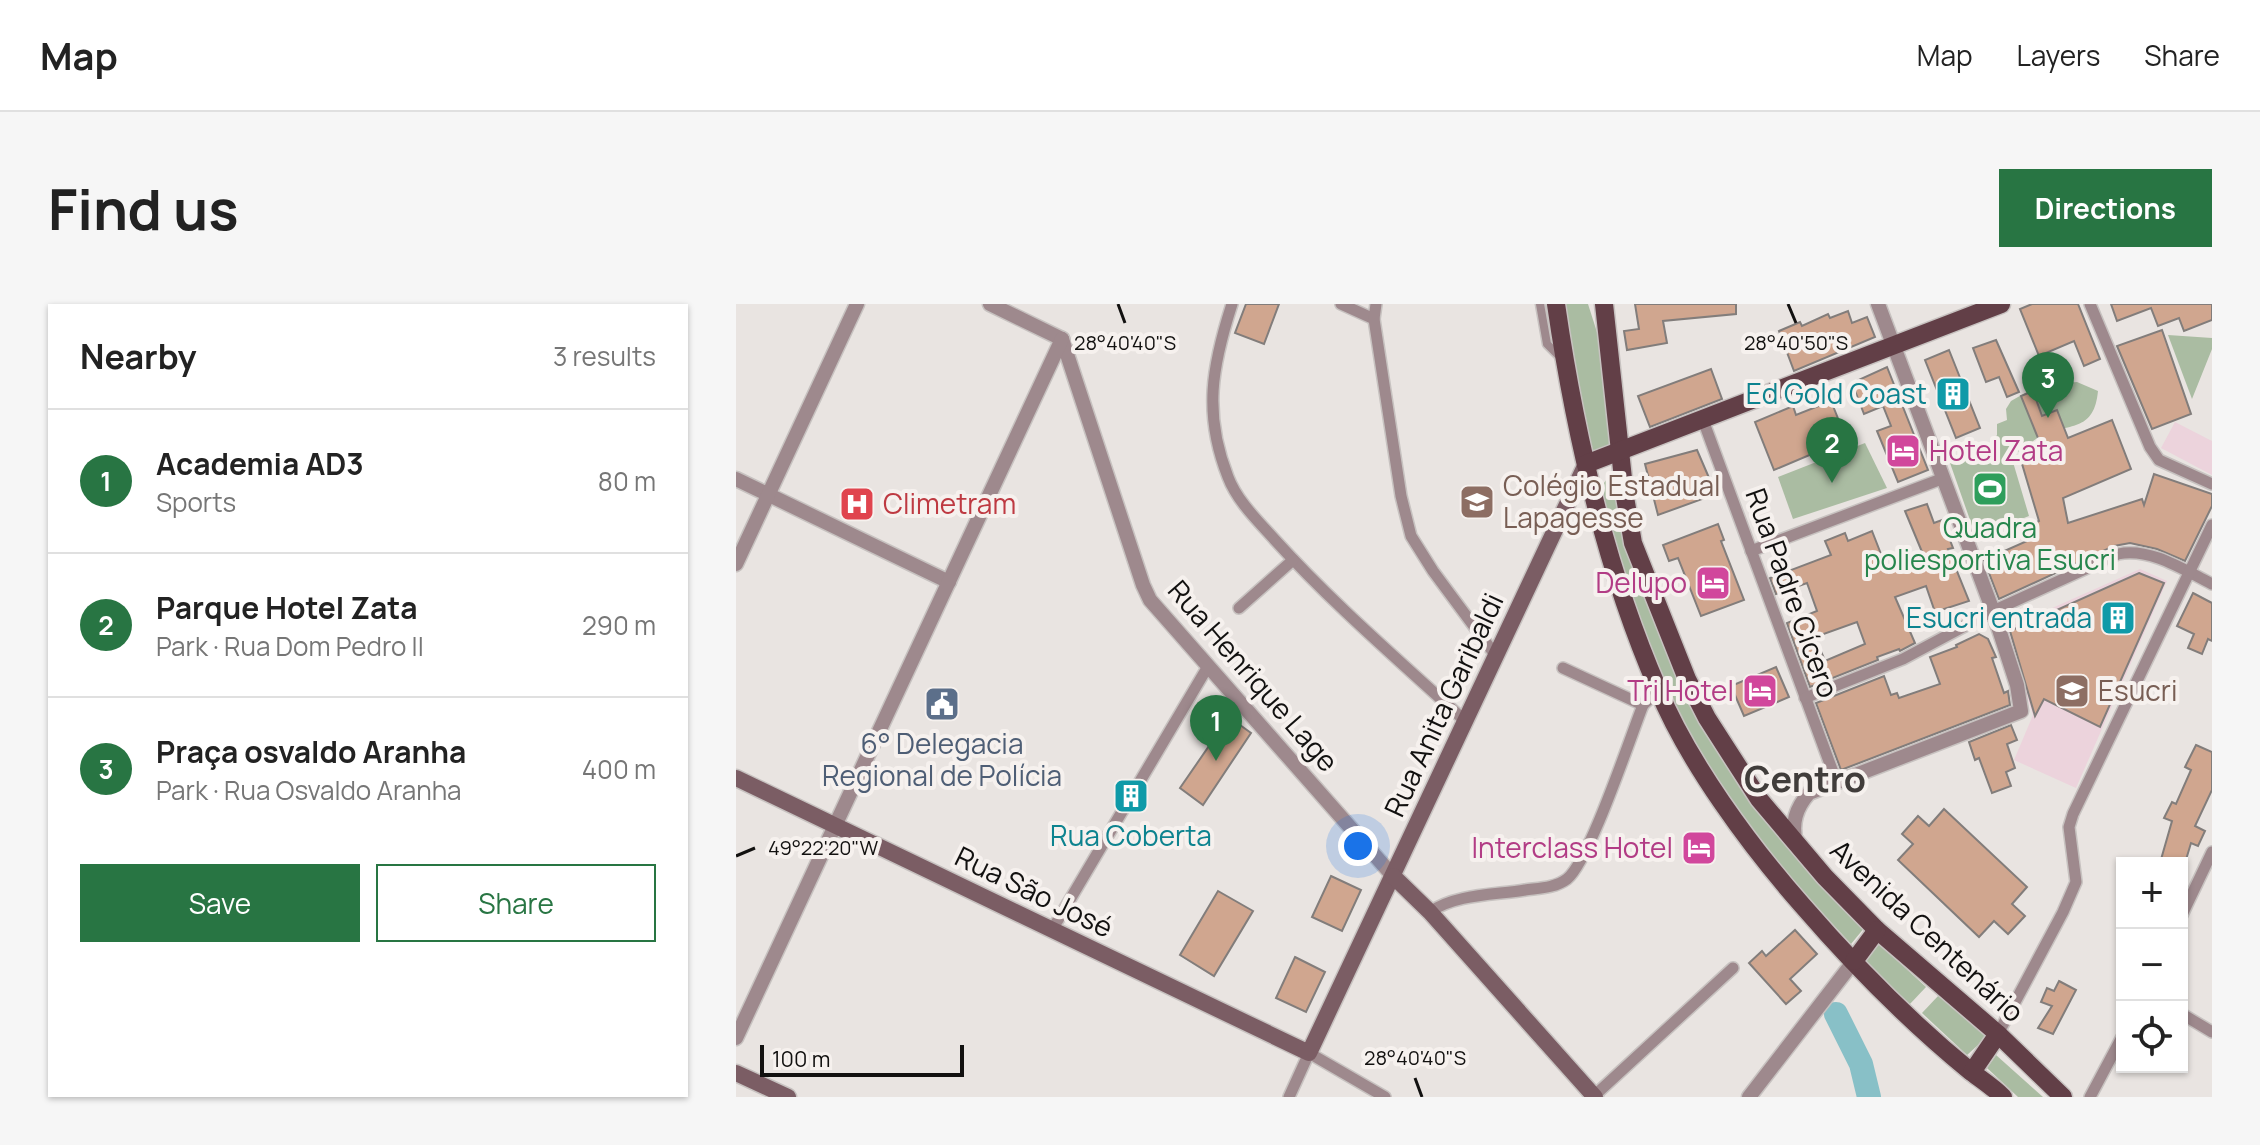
<!DOCTYPE html>
<meta charset="utf-8">
<style>
body{margin:0;font-family:Manrope,sans-serif;background:#f6f6f6;color:#222}
.controls{position:absolute;right:24px;bottom:24px;display:grid;overflow:hidden;border-radius:0px;box-shadow:0 2px 6px #0004}
.controls button{width:72px;height:72px;display:grid;place-items:center;padding:0;border:0;border-bottom:2px solid #e0e0e0;background:#fff;color:#222;font:40px sans-serif}
.scale{position:absolute;left:24px;bottom:20px;width:204px;box-sizing:border-box;padding-left:8px;border:4px solid #121110;border-top:0;font-size:22px;line-height:28px;white-space:nowrap;color:#121110;-webkit-text-stroke:6px #f6f1ee;paint-order:stroke}
.you{position:absolute;left:622px;top:542px;width:28px;height:28px;margin:-20px;border:6px solid #fff;border-radius:50%;background:#1a73e8;box-shadow:0 0 0 12px #1a73e833}
.badge{display:grid;place-items:center;width:52px;height:52px;border-radius:50%;background:#287543;color:#fff;font-size:26px;font-weight:700}
.pin{position:absolute;translate:-50% -66px;filter:drop-shadow(0 2px 4px #0008)}
.pin::after{content:'';position:absolute;top:42px;width:28px;height:24px;background:inherit;clip-path:polygon(0 0,100% 0,50% 100%)}
.list{margin:0;padding:0;list-style:none}
h2{display:flex;justify-content:space-between;align-items:center;height:104px;margin:0;padding:0 32px;font-size:34px}
h2 small{font-size:26px;font-weight:400;color:#767676}
.list li{display:grid;grid-template-columns:52px 1fr auto;gap:24px;align-items:center;box-sizing:border-box;height:144px;padding:0 32px;border-top:2px solid #e0e0e0}
.list b{display:block;font-size:30px;white-space:nowrap}
.list p{margin:0;font-size:26px;white-space:nowrap;color:#767676}
.list em{font-size:26px;font-style:normal;color:#767676}
.actions{display:flex;gap:16px;padding:24px 32px}
.actions a{flex:1;padding:18px 0;border:2px solid #287543;border-radius:0px;text-align:center;font-size:28px;color:#287543}
.actions .main{background:#287543;color:#fff}
.icon{flex:none;width:44px;height:44px;fill:none;stroke:currentColor;stroke-width:2;stroke-linecap:round;stroke-linejoin:round}
.map{position:relative;flex:none;width:1476px;height:793px;overflow:hidden;border-radius:0px}
header{display:flex;align-items:center;gap:48px;box-sizing:border-box;height:112px;padding:0 40px;background:#fff;border-bottom:2px solid #e0e0e0}
header strong{font-size:38px}
nav{display:flex;gap:44px;margin-inline-start:auto;font-size:28px}
.intro{display:flex;align-items:center;justify-content:space-between;box-sizing:border-box;height:192px;padding:0 48px}
h1{margin:0;font-size:56px}
.button{padding:20px 36px;border-radius:0px;background:#287543;color:#fff;font-size:28px;font-weight:700}
main{display:flex;gap:48px;padding:0 48px}
aside{flex:1;background:#fff;border-radius:0px;box-shadow:0 2px 6px #0004}
.map>svg:first-child{display:block}
.education{fill:#ecd3dc}
.green{fill:#aabca2}
.lines{fill:none;stroke-linecap:round;stroke-linejoin:round}
.river{stroke:#88c0c7;stroke-width:24}
.building{fill:#d0a68f;stroke:#827d7b;stroke-width:2;fill-rule:evenodd}
.pedestrian-casing{stroke:#c7c2c0;stroke-width:11}
.minor-casing{stroke:#c7c2c0;stroke-width:14}
.tertiary-casing{stroke:#c7c2c0;stroke-width:17}
.secondary-casing{stroke:#c7c2c0;stroke-width:19}
.primary-casing{stroke:#c7c2c0;stroke-width:21}
.pedestrian{stroke:#9e898d;stroke-width:8}
.minor{stroke:#9e898d;stroke-width:11}
.tertiary{stroke:#9e898d;stroke-width:14}
.secondary{stroke:#7b5d64;stroke-width:16}
.primary{stroke:#623f47;stroke-width:18}
.ticks{fill:none;stroke:#121110;stroke-width:3}
.labels{text-anchor:middle;stroke-width:8;stroke-linejoin:round;paint-order:stroke}
.culture-label{font-size:28px;fill:#0d838f;stroke:#f6f1ee;text-anchor:end}
.hotel-label{font-size:28px;fill:#b23c85;stroke:#f6f1ee;text-anchor:end}
.education-label{font-size:28px;fill:#785e54;stroke:#f6f1ee;text-anchor:start}
.health-label{font-size:28px;fill:#be3a42;stroke:#f6f1ee;text-anchor:start}
.leisure-label{font-size:28px;fill:#27864d;stroke:#f6f1ee}
.street-label{font-size:28px;fill:#121110;stroke:#f6f1ee}
.service-label{font-size:28px;fill:#4e5e75;stroke:#f6f1ee}
.district-label{font-size:36px;font-weight:bold;fill:#413d3b;stroke:#f6f1ee}
.ticks-label{font-size:20px;text-anchor:middle;fill:#121110;stroke:#f6f1ee;stroke-width:8;stroke-linejoin:round;paint-order:stroke}
</style>
<header>
<strong>Map</strong>
<nav><a>Map</a><a>Layers</a><a>Share</a></nav>
</header>
<div class="intro"><h1>Find us</h1><a class="button">Directions</a></div>
<main>
<aside>
<h2>Nearby<small>3 results</small></h2>
<ul class="list">
<li><span class="badge">1</span><div><b>Academia AD3</b><p>Sports</p></div><em>80 m</em></li>
<li><span class="badge">2</span><div><b>Parque Hotel Zata</b><p>Park · Rua Dom Pedro II</p></div><em>290 m</em></li>
<li><span class="badge">3</span><div><b>Praça osvaldo Aranha</b><p>Park · Rua Osvaldo Aranha</p></div><em>400 m</em></li>
</ul>
<div class="actions"><a class="main">Save</a><a>Share</a></div>
</aside>
<div class="map">
<svg width="1476" height="793" viewBox="0 0 1476 793">
<rect width="100%" height="100%" fill="#e9e4e1"/>
<g class="education">
<path d="M1439 118 1476 137V171L1425 144Z"/>
<path d="M1404 265 1431 277 1340 484 1278 456 1297 411 1269 325Z"/>
</g>
<g class="green">
<path d="M830 0H852L866 44 878 143 853 150 827 12Z"/>
<path d="M1432 31 1476 34V45L1456 95Z"/>
<path d="M1341 78 1362 87C1358 127 1336 119 1307 131 1294 136 1289 150 1274 148L1293 212 1240 233 1214 159 1259 141 1256 139 1261 131V120L1271 116 1270 105 1275 97 1296 85H1318L1330 79Z"/>
<path d="M1129 139 1151 184 1057 215 1042 173Z"/>
<path d="M878 165 962 412 1129 623 1115 640 1041 560 994 500 946 419 890 291 863 186Z"/>
<path d="M1140 637 1190 683 1173 701 1125 657Z"/>
<path d="M1203 691 1251 733 1231 751 1186 709Z"/>
<path d="M1260 751 1307 793H1282L1251 764Z"/>
</g>
<g class="lines">
<path class="river" d="M1100 710 1125 760 1133 793"/>
</g>
<g class="building">
<path d="M510 0H543L528 40 499 29Z"/>
<path d="M899 0H1000V10L927 17 931 39 891 46 888 27 903 25Z"/>
<path d="M1296 0H1342L1364 55 1348 62 1338 37 1303 52 1284 5Z"/>
<path d="M1375 0H1476V16L1448 27 1443 14 1422 22 1415 4 1381 17Z"/>
<path d="M1112 7 1116 19 1131 13 1139 33 1058 67 1043 27 1064 18 1066 22 1092 10 1094 14Z"/>
<path d="M1426 26 1455 110 1416 125 1381 42Z"/>
<path d="M1260 36 1283 88 1271 93 1263 73 1250 78 1237 44Z"/>
<path d="M1213 46 1244 124 1220 134 1189 56Z"/>
<path d="M1151 63 1192 166 1162 178 1141 127 1155 122 1147 102 1128 110 1116 79Z"/>
<path d="M975 65 986 95 914 123 902 92Z"/>
<path d="M1297 87 1306 112 1321 106 1332 134 1376 116 1395 165 1327 194 1332 219 1406 195 1408 201 1418 170 1476 190V202L1449 257 1421 245 1394 239 1378 242 1263 295 1248 256 1300 233 1297 220 1303 217 1284 153 1306 144 1285 92Z"/>
<path d="M1095 97 1107 127 1072 141 1076 150 1038 166 1019 118 1057 102 1060 111Z"/>
<path d="M961 146 980 190 922 211 909 160Z"/>
<path d="M1191 200 1198 219 1206 216 1217 244 1212 245 1233 297 1199 308 1190 282 1159 293 1179 339 1164 347 1163 345 1141 353 1142 356 1074 383 1051 319 1081 307 1071 279 1040 290 1034 274 1095 251 1089 237 1109 229 1112 237 1136 227 1152 268 1189 255 1169 207ZM1121 318 1129 340 1089 357 1079 333Z"/>
<path d="M982 220 988 236 985 237 1008 296 965 312 942 254 933 257 927 241Z"/>
<path d="M1403 269 1428 279 1364 423 1308 395 1299 412 1274 327Z"/>
<path d="M1457 289 1476 299V337L1472 335 1466 350 1452 344 1458 330 1441 322Z"/>
<path d="M1243 330 1252 335 1260 353 1256 354 1268 389 1272 387 1274 401 1105 466 1080 399 1148 372 1155 391 1161 389 1163 394 1204 380 1194 353 1221 343 1220 341Z"/>
<path d="M1040 363 1053 393 1008 412 995 382Z"/>
<path d="M493 413 515 429 467 501 444 484Z"/>
<path d="M1275 421 1281 436 1271 440 1279 464 1270 468 1275 482 1256 489 1243 454 1239 456 1233 438Z"/>
<path d="M1460 441 1476 448V486L1459 522 1469 527 1462 542 1455 539 1449 559H1424L1436 517 1428 514 1436 498 1440 500 1455 466 1449 463Z"/>
<path d="M1208 505 1291 583 1276 600 1289 612 1272 630 1258 617 1243 633 1162 556 1177 540 1166 530 1182 512 1193 522Z"/>
<path d="M595 572 625 586 606 627 576 613Z"/>
<path d="M482 587 517 607 478 672 444 651Z"/>
<path d="M1059 626 1081 650 1054 675 1065 687 1050 700 1013 659 1026 647 1030 652Z"/>
<path d="M559 653 589 668 570 708 540 694Z"/>
<path d="M1323 677 1340 686 1317 730 1302 724 1316 702 1305 698 1311 684 1318 687Z"/>
</g>
<g class="lines">
<defs>
<path id="pedestrian" d="M804 0 811 40 824 53"/>
<g id="minor">
<path d="M496 0C476 62 467 110 492 173 501 197 522 217 539 236 598 301 665 358 729 417"/>
<path d="M605 0 638 15"/>
<path d="M640 0 638 15 665 192 675 232 697 267 760 352"/>
<path d="M1354 0 1414 143 1423 156 1476 180"/>
<path d="M967 116 1101 479"/>
<path d="M1015 247 1208 174"/>
<path d="M503 304 557 256"/>
<path d="M827 364 907 401"/>
<path d="M1069 394 1167 355 1257 307 1382 250C1414 243 1448 266 1476 280"/>
<path d="M694 608C719 590 759 591 789 586 803 584 819 584 831 575 853 558 894 434 907 401L922 387"/>
<path d="M1446 611 1476 548"/>
<path d="M316 626 471 364"/>
<path d="M1446 710 1476 728"/>
<path d="M1262 730 1327 608 1340 578 1333 523 1337 510 1476 221"/>
<path d="M858 792 997 664"/>
<path d="M553 793 573 749 649 793"/>
<path d="M1354 793 1386 733"/>
</g>
<g id="tertiary">
<path d="M254 0 326 35"/>
<path d="M326 35 407 281 414 296 657 572"/>
<path d="M0 175 213 278"/>
<path d="M0 260 121 0"/>
<path d="M1060 539C1055 519 1060 504 1073 489L1285 407 1281 381 1257 307 1142 0"/>
<path d="M0 734 326 35"/>
<path d="M1013 793 1118 657"/>
</g>
<g id="secondary">
<path d="M0 474 573 749 850 160"/>
<path d="M657 572 694 608 859 793"/>
<path d="M0 769 52 793"/>
</g>
<g id="primary">
<path d="M820 0C839 131 869 263 922 385 952 458 1014 542 1066 601 1117 660 1174 718 1234 767 1246 776 1257 783 1267 793"/>
<path d="M868 0 889 193 897 239 951 375 971 414 1023 495 1089 573 1141 626 1262 730 1327 793"/>
<path d="M850 160 1265 0"/>
<path d="M1118 657 1141 626"/>
<path d="M1236 768 1262 730"/>
</g>
</defs>
<use href="#pedestrian" class="pedestrian-casing"/>
<use href="#minor" class="minor-casing"/>
<use href="#tertiary" class="tertiary-casing"/>
<use href="#secondary" class="secondary-casing"/>
<use href="#primary" class="primary-casing"/>
<use href="#pedestrian" class="pedestrian"/>
<use href="#minor" class="minor"/>
<use href="#tertiary" class="tertiary"/>
<use href="#secondary" class="secondary"/>
<use href="#primary" class="primary"/>
</g>
<path class="ticks" d="M382 0 389 19M1052 0 1060 19M0 552 19 544M679 774 686 793"/>
<defs>
<symbol id="building-square" viewBox="-11 -11 22 22"><rect x="-9" y="-9" width="18" height="18" rx="4" fill="#0f9aa8" stroke="#f6f1ee"/><path d="M-4-6H4V6H1V3H-1V6H-4ZM-2.5-4.3h1.7v1.8h-1.7ZM.8-4.3h1.7v1.8H.8ZM-2.5-1h1.7V.8h-1.7ZM.8-1h1.7V.8H.8Z" fill="#fff"/></symbol>
<symbol id="hotel-square" viewBox="-11 -11 22 22"><rect x="-9" y="-9" width="18" height="18" rx="4" fill="#d1479c" stroke="#f6f1ee"/><path d="M-6-4.5h1.5V1H6V5H4.5V3h-9V5H-6ZM-4 0a1.8 1.8 0 1 1 3.6 0ZM.5 0V-2.5h3Q6-2.5 6 0Z" fill="#fff"/></symbol>
<symbol id="stadium-square" viewBox="-11 -11 22 22"><rect x="-9" y="-9" width="18" height="18" rx="4" fill="#2e9e5b" stroke="#f6f1ee"/><path d="M0-5a6.5 5 0 1 0 0 10a6.5 5 0 1 0 0-10ZM-3.5-1.8h7v3.6h-7Z" fill="#fff"/></symbol>
<symbol id="school-square" viewBox="-11 -11 22 22"><rect x="-9" y="-9" width="18" height="18" rx="4" fill="#8d6e63" stroke="#f6f1ee"/><path d="M0-5L7-2L0 1L-7-2ZM-4 1L0 2.5L4 1V4Q0 6-4 4Z" fill="#fff"/></symbol>
<symbol id="hospital-square" viewBox="-11 -11 22 22"><rect x="-9" y="-9" width="18" height="18" rx="4" fill="#e0444e" stroke="#f6f1ee"/><path d="M-5-5h3v3.5h4V-5h3V5h-3V1.5h-4V5h-3Z" fill="#fff"/></symbol>
<symbol id="university-square" viewBox="-11 -11 22 22"><rect x="-9" y="-9" width="18" height="18" rx="4" fill="#8d6e63" stroke="#f6f1ee"/><path d="M0-5L7-2L0 1L-7-2ZM-4 1L0 2.5L4 1V4Q0 6-4 4Z" fill="#fff"/></symbol>
<symbol id="civic-square" viewBox="-11 -11 22 22"><rect x="-9" y="-9" width="18" height="18" rx="4" fill="#5c6f8a" stroke="#f6f1ee"/><path d="M-.6-6.5H3V-4.5H.6V-3L4-1V1h2V6H-6V1h2V-1L-.6-3ZM-1.2 2.5V6h2.4V2.5Z" fill="#fff"/></symbol>
</defs>
<g fill-rule="evenodd">
<use href="#building-square" x="1197" y="70" width="40" height="40"/>
<use href="#hotel-square" x="1147" y="127" width="40" height="40"/>
<use href="#stadium-square" x="1234" y="165" width="40" height="40"/>
<use href="#school-square" x="721" y="178" width="40" height="40"/>
<use href="#hospital-square" x="101" y="180" width="40" height="40"/>
<use href="#hotel-square" x="957" y="259" width="40" height="40"/>
<use href="#building-square" x="1362" y="294" width="40" height="40"/>
<use href="#hotel-square" x="1004" y="367" width="40" height="40"/>
<use href="#university-square" x="1316" y="367" width="40" height="40"/>
<use href="#civic-square" x="186" y="380" width="40" height="40"/>
<use href="#building-square" x="375" y="472" width="40" height="40"/>
<use href="#hotel-square" x="943" y="524" width="40" height="40"/>
</g>
<g class="labels">
<g class="culture-label">
<text x="1191" y="100">Ed Gold Coast</text>
<text x="1356" y="324">Esucri entrada</text>
<text x="395" y="542" text-anchor="middle">Rua Coberta</text>
</g>
<g class="hotel-label">
<text x="1193" y="157" text-anchor="start">Hotel Zata</text>
<text x="951" y="289">Delupo</text>
<text x="998" y="397">Tri Hotel</text>
<text x="937" y="554">Interclass Hotel</text>
</g>
<g class="education-label">
<text x="767" y="192">Colégio Estadual<tspan x="767" dy="32">Lapagesse</tspan></text>
<text x="1362" y="397">Esucri</text>
</g>
<g class="health-label">
<text x="147" y="210">Climetram</text>
</g>
<g class="leisure-label">
<text x="1254" y="234">Quadra<tspan x="1254" dy="32">poliesportiva Esucri</tspan></text>
</g>
<g class="street-label">
<text transform="translate(1056 289) rotate(70)" y="10">Rua Padre Cícero</text>
<text transform="translate(517 372) rotate(49)" y="10">Rua Henrique Lage</text>
<text transform="translate(708 401) rotate(-65)" y="10">Rua Anita Garibaldi</text>
<text transform="translate(298 588) rotate(26)" y="10">Rua São José</text>
<text transform="translate(1191 627) rotate(43)" y="10">Avenida Centenário</text>
</g>
<g class="service-label">
<text x="206" y="450">6° Delegacia<tspan x="206" dy="32">Regional de Polícia</tspan></text>
</g>
<g class="district-label">
<text x="1069" y="488">Centro</text>
</g>
</g>
<g class="ticks-label">
<text x="389" y="46">28°40'40"S</text>
<text x="1060" y="46">28°40'50"S</text>
<text x="87" y="551">49°22'20"W</text>
<text x="679" y="761">28°40'40"S</text>
</g>
</svg>
<div class="controls">
<button>+</button>
<button>−</button>
<button><svg class="icon" aria-label="locate" viewBox="0 0 24 24"><circle cx="12" cy="12" r="6"/><path d="M12 2v4M12 18v4M2 12h4M18 12h4"/></svg></button>
</div>
<div class="scale">100 m</div>
<div class="you"></div>
<div class="pin badge" style="left:480px;top:457px">1</div>
<div class="pin badge" style="left:1096px;top:179px">2</div>
<div class="pin badge" style="left:1312px;top:114px">3</div>
</div>
</main>
